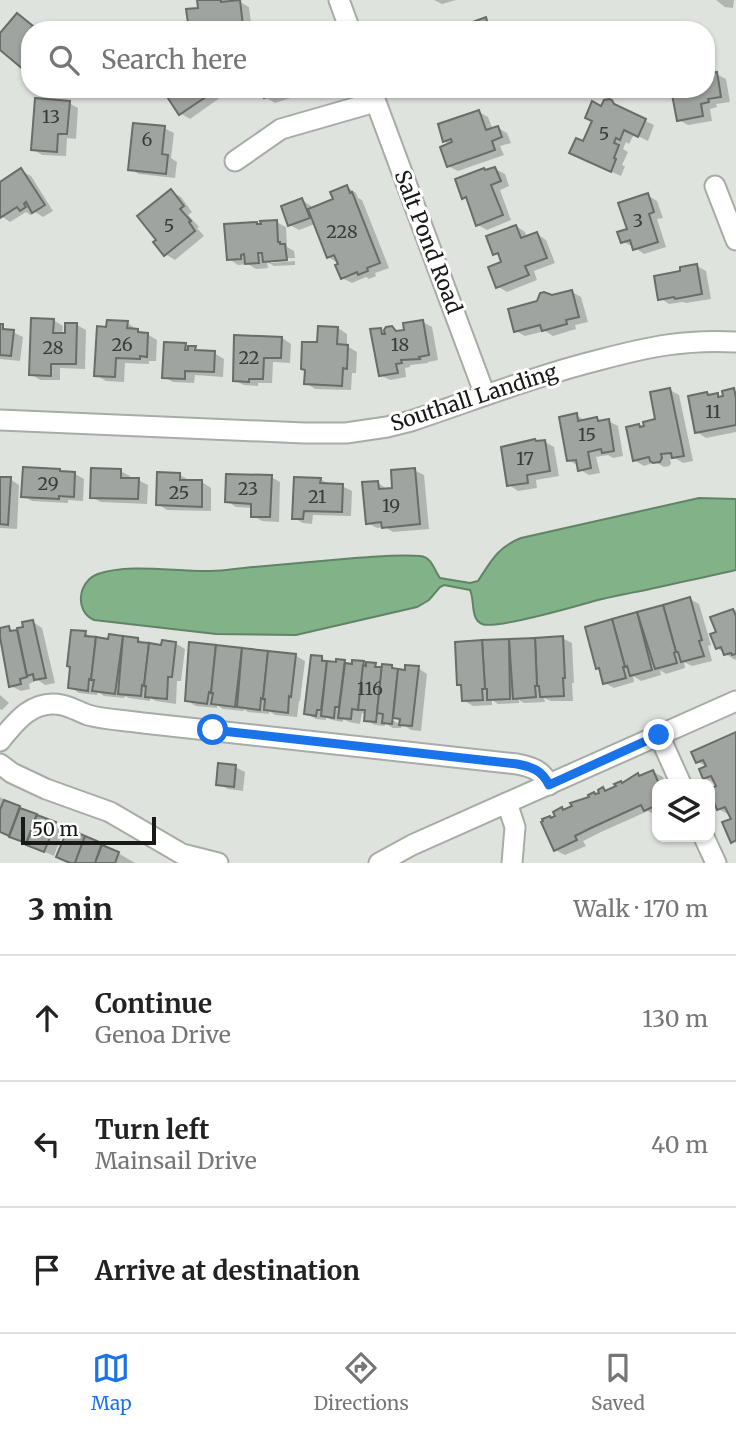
<!DOCTYPE html>
<meta charset="utf-8">
<style>
body{margin:0;font-family:Merriweather,serif;background:#f6f6f6;color:#222}
.controls{position:absolute;right:21px;bottom:21px;display:grid;overflow:hidden;border-radius:14px;box-shadow:0 2px 5px #0004}
.controls button{width:63px;height:63px;display:grid;place-items:center;padding:0;border:0;border-bottom:2px solid #e0e0e0;background:#fff;color:#222;font:35px sans-serif}
.scale{position:absolute;left:21px;bottom:18px;width:135px;box-sizing:border-box;padding-left:7px;border:4px solid #181a18;border-top:0;font-size:19px;line-height:24px;white-space:nowrap;color:#181a18;-webkit-text-stroke:5px #fff;paint-order:stroke}
.stop{position:absolute;width:21px;height:21px;margin:-16px;border:5px solid #1a73e8;border-radius:50%;background:#fff}
.stop.end{background:#1a73e8;border-color:#fff;box-shadow:0 2px 7px #0008}
.list{margin:0;padding:0;list-style:none}
h2{display:flex;justify-content:space-between;align-items:center;height:91px;margin:0;padding:0 28px;font-size:30px}
h2 small{font-size:23px;font-weight:400;color:#767676}
.list li{display:grid;grid-template-columns:46px 1fr auto;gap:21px;align-items:center;box-sizing:border-box;height:126px;padding:0 28px;border-top:2px solid #e0e0e0}
.list b{display:block;font-size:26px;white-space:nowrap}
.list p{margin:0;font-size:23px;white-space:nowrap;color:#767676}
.list em{font-size:23px;font-style:normal;color:#767676}
.icon{flex:none;width:38px;height:38px;fill:none;stroke:currentColor;stroke-width:2;stroke-linecap:round;stroke-linejoin:round}
.map{position:relative;flex:none;width:736px;height:863px;overflow:hidden}
.search{position:absolute;background:#fff;box-shadow:0 2px 5px #0004;left:21px;right:21px;top:21px;height:77px;display:flex;align-items:center;gap:18px;box-sizing:border-box;padding:0 24px;border-radius:28px;color:#767676;font-size:26px}
.sheet{height:469px;background:#fff}
nav{display:flex;justify-content:space-around;align-items:center;box-sizing:border-box;height:98px;border-top:2px solid #e0e0e0;background:#fff;font-size:19px;color:#767676}
nav a{display:grid;justify-items:center;gap:4px}
nav .on{color:#1a73e8}
.map>svg:first-child{display:block}
.water{fill:#81b288;stroke:#628466;stroke-width:2}
.shadow{fill:#0003;fill-rule:evenodd}
.building{fill:#9fa4a0;stroke:#686d68;stroke-width:2}
.lines{fill:none;stroke-linecap:round;stroke-linejoin:round}
.minor-casing{stroke:#a7aca7;stroke-width:23}
.minor{stroke:#fff;stroke-width:19}
.route{stroke:#1a73e8;stroke-width:9}
.labels{text-anchor:middle;stroke-width:6;stroke-linejoin:round;paint-order:stroke}
.number-label{font-size:18px;fill:#3a3c3a}
.street-label{font-size:21px;fill:#181a18;stroke:#fff}
</style>
<div class="map">
<svg width="736" height="863" viewBox="0 0 736 863">
<rect width="100%" height="100%" fill="#dee3de"/>
<path class="water" d="M699 498 736 499V570C706 577 676 583 646 590 630 593 614 596 598 600 580 605 496 630 482 624 470 619 475 600 470 590L444 585 440 587 429 600 417 607 296 635 216 634 94 620C74 611 78 581 98 574 130 563 176 572 210 571 225 571 239 568 253 567 287 564 321 561 355 558 376 557 399 554 420 556 432 557 434 570 440 578L470 583 478 581C491 561 498 547 521 538Z"/>
<g class="shadow">
<path d="M199 0H229V3L240 2 249 7 252 30H192L200 9Z"/>
<path d="M434 0H456L442 4Z"/>
<path d="M716 0H734L733 8 725 7Z"/>
<path d="M485 19 495 25 496 28 500 30H468Z"/>
<path d="M716 74 726 79 730 102 716 104 717 107 710 109 712 121 688 125 679 120 706 89Z"/>
<path d="M164 89H220L224 95 190 119 180 113Z"/>
<path d="M263 89H318L275 103 265 97Z"/>
<path d="M609 100 622 107V110L654 125 648 141 634 134 629 144 626 142 623 149 628 152 622 165 625 166 621 176 580 158 584 143 602 108Z"/>
<path d="M69 103 78 108 76 139 67 138 66 156 42 155 33 149Z"/>
<path d="M479 112 488 117 493 130 498 128 507 133 511 143 500 146 504 155 458 171 448 166 451 145 444 141Z"/>
<path d="M164 128 174 133 171 158 177 162 175 178 139 174 130 169Z"/>
<path d="M495 169 505 174 509 186 500 190 511 220 487 230 478 225 469 201 463 197 487 172Z"/>
<path d="M21 171 31 176 53 211 43 217 35 212 30 215 26 212 10 222 0 215V184Z"/>
<path d="M347 187 356 193 358 198 362 200 389 268 375 273 376 276 369 279 366 277 352 283 342 278 341 265 328 257 315 224 299 230 290 225 302 200 311 206 313 209 335 200Z"/>
<path d="M171 192 181 197 192 212 188 215 199 227 197 228 204 236 175 260 165 254Z"/>
<path d="M647 195 657 201 663 218 657 219 666 247 644 254 634 247 623 242Z"/>
<path d="M276 222 286 227 287 247 294 251 295 258 271 259V263L295 261V265L274 266 267 262 268 268 256 269 248 264 238 265 229 259 256 224 263 227Z"/>
<path d="M516 226 525 232 527 238 537 234 546 240 555 263 534 271 537 280 507 292 497 286 504 263 501 257 495 253Z"/>
<path d="M697 266 706 271 711 299 686 303 683 302 669 304 660 298 682 272Z"/>
<path d="M572 292 581 297 588 322 575 325 576 329 553 336 545 331 525 336 516 331 552 297Z"/>
<path d="M53 320 63 326 62 335H67L77 325 86 330 85 369 60 368V380H40L31 374Z"/>
<path d="M423 322 432 327 438 360 428 362V363L410 365V367L405 368 406 377 390 380 380 375V329L385 332 392 328 400 332Z"/>
<path d="M127 323 144 334H147L157 340 156 361H149V364L125 363 124 382 106 381 96 375Z"/>
<path d="M0 326 23 337 20 361 0 359Z"/>
<path d="M338 328 347 334V346L357 352 356 373H352L351 390 315 389 306 383V371L302 369 319 344Z"/>
<path d="M282 338 291 344 290 363 273 362 272 383H258V386L244 385 234 380Z"/>
<path d="M185 344 203 353H214L224 359 223 377 195 375 194 383 173 382 164 377Z"/>
<path d="M670 390 679 395 693 461 683 463 675 458 670 459 671 464 669 466 664 467 656 462 644 466 634 460 639 426 643 428 657 421Z"/>
<path d="M734 390 736 391V432L706 438 697 432 707 394 711 396 717 395 722 398Z"/>
<path d="M576 415 586 421 597 419 602 422 608 421 618 426 623 456 613 458 608 455 596 457 600 473 589 475 579 469V466L568 460Z"/>
<path d="M545 442 554 447 559 476 536 480 537 488 518 491 509 485 538 443Z"/>
<path d="M60 470 64 473 75 474 84 479 83 501 68 500V503L32 501 23 496Z"/>
<path d="M414 470 424 475 429 529 393 532 385 527 377 528 367 523 378 483 388 490 394 489Z"/>
<path d="M120 471 130 476V480H138L148 485 147 504 101 502 91 497Z"/>
<path d="M180 475 189 480 202 482 211 488V511L167 510 158 504Z"/>
<path d="M271 477 280 482 279 522 262 521 253 516V508L236 507 227 501Z"/>
<path d="M0 479H10L19 485 17 529 0 528Z"/>
<path d="M320 479 331 485 342 486 352 491 351 516 313 515 312 524 303 523 294 518Z"/>
<path d="M690 599 699 604 711 645 708 646 712 661 692 666 684 662 685 668 666 674 660 670 661 675 641 681 633 676 634 682 614 688 605 683 601 669 598 667 587 628Z"/>
<path d="M736 610V659L735 660 717 648 718 633 713 618Z"/>
<path d="M33 622 42 628 55 683 45 685 38 680 29 684 30 689 21 691 11 686 9 628 15 632 19 631Z"/>
<path d="M85 633 96 639 110 641V636L138 639 148 645 163 647 175 643 185 649 181 681H177L176 704 156 701 150 698V701L129 698 125 696 124 698 104 696 98 692 97 695 79 693 70 687Z"/>
<path d="M562 638 572 643 574 683H572L573 701H551L544 698 545 702 524 703 519 700V703L498 704 492 700V705L473 706 463 700 457 643Z"/>
<path d="M191 644 296 656 305 661 300 701H299L297 717 275 715 269 711V714L248 712 244 709V711L223 709 217 705V708L196 706 186 700Z"/>
<path d="M322 658 331 663 344 661 353 667 363 663 368 665H375L384 669 392 666 400 671 418 668 427 674 421 731 411 730 402 724 401 728H393L385 723V726L375 725 365 720 366 714 362 713 360 724 349 722 343 719V722L332 720 326 717V720L316 719 306 713ZM386 712 401 721V725L384 715Z"/>
<path d="M0 695 9 703 2 710 0 709Z"/>
<path d="M736 734V843L732 841 733 820 730 813 728 814 718 809V787L716 782 714 783 705 778 707 767 698 762Z"/>
<path d="M235 767 245 772 243 791 228 789 218 784Z"/>
<path d="M653 772 663 777 666 784H657V814L655 815 648 811 601 832 583 841 586 846 565 855 555 850 552 819 562 809 565 811 601 794 603 789 608 792 638 775 641 777Z"/>
<path d="M0 797 13 804V806L64 829 54 856 0 832Z"/>
<path d="M69 831 118 853 135 863H70Z"/>
</g>
<g class="building">
<path d="M197 0H221V2L240 0 243 26 210 30H189L186 9 198 8Z"/>
<path d="M17 13 33 26 28 32 30 34V75L0 50V33Z"/>
<path d="M486 17 488 25 492 24 495 30H466L464 25Z"/>
<path d="M717 72 721 97 708 99 709 102 701 104 703 116 677 121 671 89H706V74Z"/>
<path d="M162 89H216V90L179 115Z"/>
<path d="M261 89H293L264 98Z"/>
<path d="M35 98 70 101 67 134H58L57 152 31 150Z"/>
<path d="M609 99 612 100 614 104 646 119 638 137 624 130 620 140 616 138 614 143 619 145 614 158 616 159 611 172 569 153 576 138 583 141 592 121 585 118 592 101 601 106 604 100Z"/>
<path d="M479 110 486 130 498 126 502 137 492 141 495 150 447 167 440 147 452 142 451 139 443 142 438 124Z"/>
<path d="M133 123 165 126 162 154 168 155 166 174 128 170Z"/>
<path d="M495 167 501 181 491 185 503 215 476 226 466 197 462 199 455 179 484 168 485 170Z"/>
<path d="M21 168 45 205 32 213 26 202 24 204 26 207 20 211 17 207 0 218V182Z"/>
<path d="M347 185 350 193 352 192 380 263 367 268 368 271 358 275 357 272 341 279 335 265 338 264 334 255 327 258 308 209 333 199 330 192Z"/>
<path d="M171 189 184 206 180 209 191 221 189 222 195 231 164 256 153 242 156 240 137 216Z"/>
<path d="M648 193 654 212 649 214 658 242 633 250 630 240 621 243 617 232 627 229 618 203Z"/>
<path d="M302 198 310 218 288 226 281 206Z"/>
<path d="M277 220 278 242H280V244H285L287 260 263 262 262 253H258L259 263 245 264 244 254 241 255V259L227 260 224 224 257 222V224H261L260 221Z"/>
<path d="M516 225 521 238 537 232 547 258 525 266 529 275 496 288 488 267 501 262 498 253 493 255 486 236Z"/>
<path d="M697 264 702 294 675 299 674 297 658 300 654 276 680 271V267Z"/>
<path d="M572 290 579 317 566 320 567 324 542 331 540 325 514 332 508 309 537 301 540 293 544 292 552 295Z"/>
<path d="M31 318 54 319 53 333H65V323H77L76 364H51V376L29 375Z"/>
<path d="M107 320 128 321 127 328 138 329V332L148 333 147 357 140 356V359L116 358 115 377 94 376 97 326 106 327Z"/>
<path d="M423 320 429 355 419 357 420 359 401 360 402 363 396 364 398 373 379 376 370 329 381 328 382 334H385L384 330 386 327 392 326 396 331 404 330 403 323Z"/>
<path d="M0 324H3V329L14 330 11 356 0 355Z"/>
<path d="M318 326 338 327 337 344 348 345 347 369 343 368 342 386 304 384 305 370 301 369 302 342H317Z"/>
<path d="M234 335 282 337 281 358H264L263 379H249V382L233 381Z"/>
<path d="M164 342 186 343 185 350H188V346H196L195 350 215 351 214 372 185 371V379L162 378Z"/>
<path d="M670 388 684 456 672 458 671 453 661 454 662 458 660 462 653 463 650 461 649 457 633 461 626 427 639 424 640 427 644 426 643 422 655 419 650 392Z"/>
<path d="M734 388 736 398V425L695 433 688 396 707 392 708 395 718 393V397L723 396 722 391Z"/>
<path d="M577 413 578 421 597 417 598 421 609 419 614 451 602 453 601 449 588 452 591 468 578 471 576 460 567 461 559 417Z"/>
<path d="M535 439 536 441 545 440 550 471 527 475 528 483 507 486 501 447Z"/>
<path d="M23 467 60 469V471L75 472 74 497 59 496V499L21 497Z"/>
<path d="M91 468 121 469V478H139L138 499 90 498Z"/>
<path d="M415 468 420 524 382 528 381 522 366 524 362 482 378 481 379 489 392 488 391 470Z"/>
<path d="M157 472 180 473V480H202V507L156 505Z"/>
<path d="M226 474 272 475 270 517H251V504L225 502Z"/>
<path d="M0 477H11L8 525 0 524Z"/>
<path d="M294 477 321 478 320 483 343 484 342 512 304 511 303 519H292Z"/>
<path d="M690 597 702 640 699 641 704 656 681 662 678 652H676L663 605Z"/>
<path d="M663 605 676 652 674 653 677 663 655 669 637 612Z"/>
<path d="M733 609 736 616V654L732 655 731 653 724 655 721 647 716 649 710 634 716 632 710 617Z"/>
<path d="M637 612 652 670 630 676 627 666 625 667 612 619Z"/>
<path d="M612 619 625 667H623L626 678 603 684 599 668 596 669 585 627Z"/>
<path d="M33 620 46 678 34 680 33 674 27 676 17 628 23 627 22 622Z"/>
<path d="M9 626 10 631 17 630 27 677 20 679 21 684 9 687 0 637V628Z"/>
<path d="M71 630 86 631 85 636 96 637 91 680 89 679 88 691 68 688 70 667 67 666Z"/>
<path d="M109 634 123 636 115 694 92 691 94 680H91L96 637 108 639Z"/>
<path d="M123 636 138 638V642L149 643 144 686 142 685 141 696 118 694Z"/>
<path d="M563 636 565 678H563L564 696 540 697 539 686H537L535 638Z"/>
<path d="M535 638 537 686H535L536 697 513 699 509 639Z"/>
<path d="M509 639 510 699 487 700V689H485L482 640Z"/>
<path d="M162 640 176 642 172 677H168L167 699 145 697 146 686H144L149 643 161 645Z"/>
<path d="M482 640 485 689H482L483 700 462 701 461 685H457L455 642Z"/>
<path d="M189 642 216 645 211 693 209 692 207 704 185 701Z"/>
<path d="M216 645 242 648 235 707 211 704 213 693H211Z"/>
<path d="M242 648 268 651 263 699 261 698 260 710 237 707Z"/>
<path d="M268 651 296 654 291 697 289 696 288 713 264 710 265 699H263Z"/>
<path d="M311 655 322 656V661H327L321 710H317L316 716 304 714Z"/>
<path d="M336 659 345 660 339 707H335L334 718 321 716 327 661 336 662Z"/>
<path d="M352 660 364 661 358 710 352 709 351 719 338 718 345 663 352 664Z"/>
<path d="M366 662 376 663 375 667H382L376 722 364 721 365 710H358L363 665 366 666Z"/>
<path d="M382 664 392 665V668L398 669 392 724 382 723 383 714 377 713Z"/>
<path d="M405 665 419 666 412 726 399 725 400 719 393 718 398 669 405 670Z"/>
<path d="M736 732V840L731 843 722 822 731 819 725 807 717 810 710 793V789L716 786 711 776 703 779 699 769 706 766 703 760 696 763 691 752Z"/>
<path d="M218 763 236 765 234 787 216 785Z"/>
<path d="M653 770 659 784H657V805L644 811 641 805 591 828 575 836 577 840 554 851 541 822 543 821 542 819 550 816 551 818 555 816 553 812 562 807 563 810 572 806 570 803 589 797 588 795 594 792 595 794 599 793 598 790 603 787 605 791 616 786 614 784 621 781 622 783 638 773 639 776Z"/>
<path d="M4 800 20 806 9 836 0 832V810Z"/>
<path d="M20 808 37 814 26 843 9 837Z"/>
<path d="M37 815 56 822 44 852 26 845Z"/>
<path d="M68 828 85 836 75 863H70L56 857Z"/>
<path d="M85 836 102 843 95 863H75Z"/>
<path d="M102 845 119 852 115 863H95Z"/>
</g>
<g class="lines">
<defs>
<g id="minor">
<path d="M339 0 350 30"/>
<path d="M371 89 485 395"/>
<path d="M235 161 281 129 375 102"/>
<path d="M715 186 736 240"/>
<path d="M0 420 304 433H346L387 427 411 421C474 400 535 376 599 360 648 347 685 339 736 342"/>
<path d="M659 735 681 784"/>
<path d="M0 741C16 721 33 699 62 705 71 707 80 712 88 715 106 720 125 720 143 723L517 764C532 767 542 770 549 785"/>
<path d="M0 764 12 773 46 789 110 812 182 854 218 863"/>
<path d="M507 803 515 827 512 863"/>
<path d="M704 837 716 863"/>
<path d="M379 863 412 845 736 701"/>
</g>
</defs>
<use href="#minor" class="minor-casing"/>
<use href="#minor" class="minor"/>
</g>
<g class="lines">
<path class="route" d="M213 730 517 764C532 767 542 770 549 785L659 735"/>
</g>
<g class="labels">
<g class="number-label">
<text x="51" y="123">13</text>
<text x="604" y="140">5</text>
<text x="147" y="146">6</text>
<text x="638" y="227">3</text>
<text x="169" y="232">5</text>
<text x="342" y="238">228</text>
<text x="122" y="351">26</text>
<text x="400" y="351">18</text>
<text x="53" y="354">28</text>
<text x="249" y="364">22</text>
<text x="713" y="418">11</text>
<text x="587" y="441">15</text>
<text x="525" y="465">17</text>
<text x="48" y="490">29</text>
<text x="248" y="495">23</text>
<text x="179" y="499">25</text>
<text x="317" y="503">21</text>
<text x="391" y="512">19</text>
<text x="370" y="695">116</text>
</g>
<g class="street-label">
<text transform="translate(428 242) rotate(69)" y="7">Salt Pond Road</text>
<text transform="translate(474 398) rotate(-18)" y="7">Southall Landing</text>
</g>
</g>
</svg>
<div class="controls">
<button><svg class="icon" aria-label="layers" viewBox="0 0 24 24"><path d="M12 4l9 5-9 5-9-5zM3 14l9 5 9-5"/></svg></button>
</div>
<div class="scale">50 m</div>
<div class="stop" style="left:213px;top:730px"></div>
<div class="stop end" style="left:659px;top:735px"></div>
<div class="search"><svg class="icon" aria-label="search" viewBox="0 0 24 24"><circle cx="10" cy="10" r="6"/><path d="M15 15l6 6"/></svg>Search here</div>
</div>
<section class="sheet">
<h2>3 min<small>Walk · 170 m</small></h2>
<ul class="list">
<li><svg class="icon" aria-label="ahead" viewBox="0 0 24 24"><path d="M12 20V5M6 11l6-6 6 6"/></svg><div><b>Continue</b><p>Genoa Drive</p></div><em>130 m</em></li>
<li><svg class="icon" aria-label="left" viewBox="0 0 24 24"><path d="M17 20v-9H6M10 6l-5 5 5 5"/></svg><div><b>Turn left</b><p>Mainsail Drive</p></div><em>40 m</em></li>
<li><svg class="icon" aria-label="arrive" viewBox="0 0 24 24"><path d="M6 21V4h12l-3 4 3 4H6"/></svg><div><b>Arrive at destination</b></div></li>
</ul>
</section>
<nav>
<a class="on"><svg class="icon" aria-label="map" viewBox="0 0 24 24"><path d="M3 6l6-2 6 2 6-2v14l-6 2-6-2-6 2zM9 4v14M15 6v14"/></svg>Map</a>
<a><svg class="icon" aria-label="directions" viewBox="0 0 24 24"><path d="M12 3l9 9-9 9-9-9zM9 14v-3h6M13 9l2 2-2 2"/></svg>Directions</a>
<a><svg class="icon" aria-label="saved" viewBox="0 0 24 24"><path d="M7 4h10v16l-5-4-5 4z"/></svg>Saved</a>
</nav>
